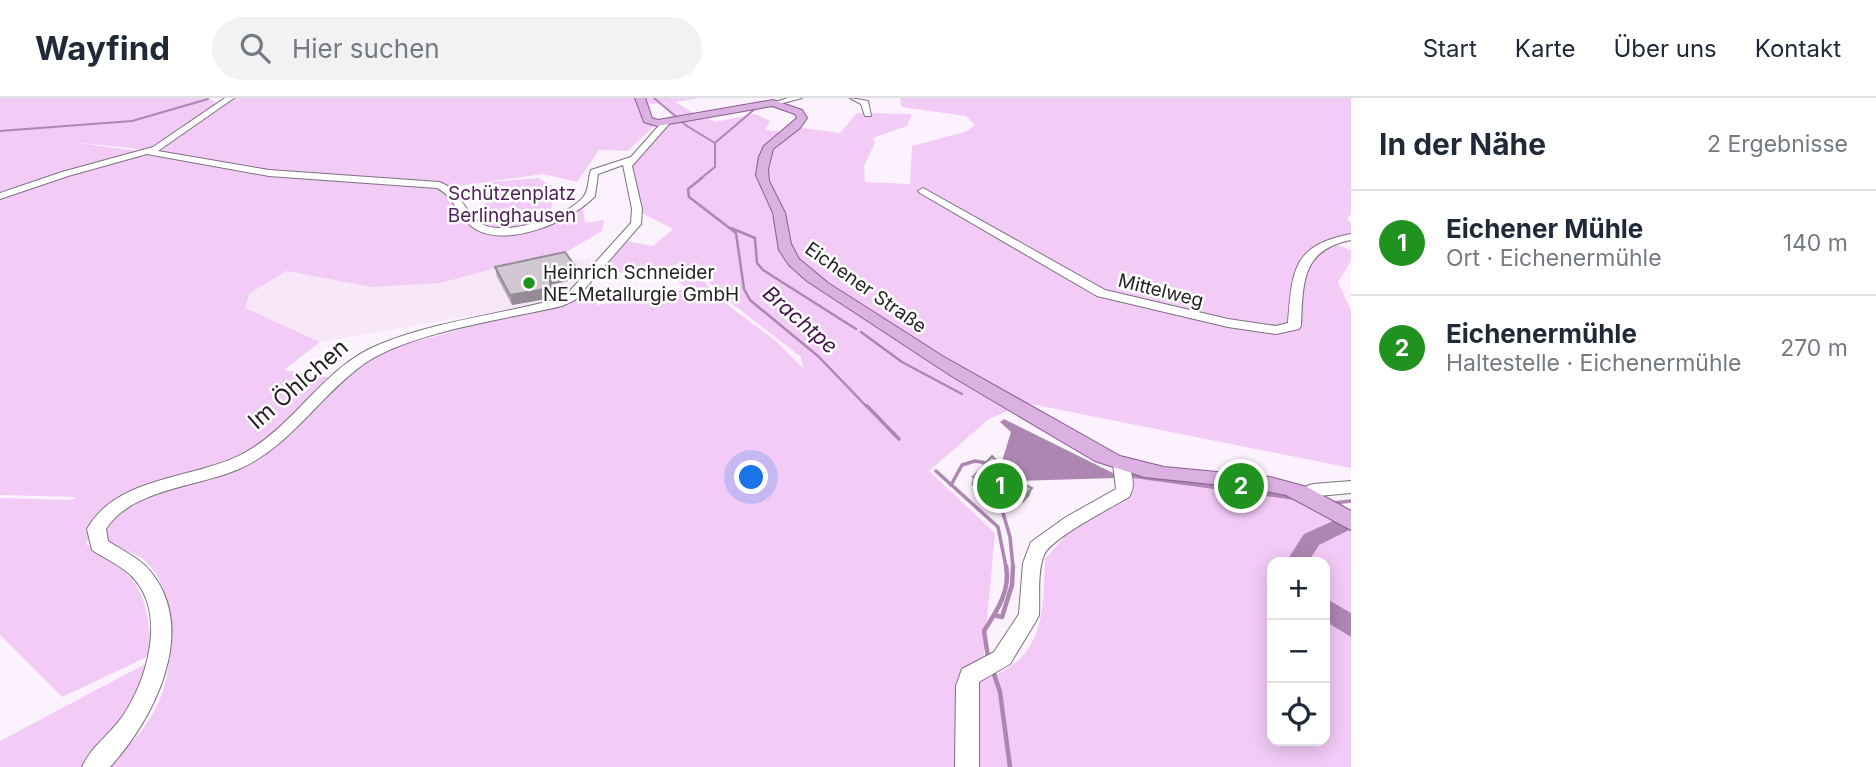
<!DOCTYPE html>
<html lang="de">
<meta charset="utf-8">
<style>
body{margin:0;font-family:Inter,sans-serif;background:#f2f2f3;color:#1f2937}
.controls{position:absolute;right:21px;bottom:21px;display:grid;overflow:hidden;border-radius:14px;box-shadow:0 4px 18px #0003}
.controls button{width:63px;height:63px;display:grid;place-items:center;padding:0;border:0;border-bottom:2px solid #e0e1e3;background:#fff;color:#1f2937;font:35px sans-serif}
.you{position:absolute;left:752px;top:380px;width:24px;height:24px;margin:-18px;border:5px solid #fff;border-radius:50%;background:#1a73e8;box-shadow:0 0 0 10px #1a73e833}
.badge{display:grid;place-items:center;width:46px;height:46px;border-radius:50%;background:#1f921f;color:#fff;font-size:23px;font-weight:700}
.pin{position:absolute;translate:-50% -50%;border:4px solid #fff;box-shadow:0 2px 7px #0006}
.list{margin:0;padding:0;list-style:none}
h2{display:flex;justify-content:space-between;align-items:center;height:91px;margin:0;padding:0 28px;font-size:30px}
h2 small{font-size:23px;font-weight:400;color:#747a83}
.list li{display:grid;grid-template-columns:46px 1fr auto;gap:21px;align-items:center;box-sizing:border-box;height:105px;padding:0 28px;border-top:2px solid #e0e1e3}
.list b{display:block;font-size:26px;white-space:nowrap}
.list p{margin:0;font-size:23px;white-space:nowrap;color:#747a83}
.list em{font-size:23px;font-style:normal;color:#747a83}
.icon{flex:none;width:38px;height:38px;fill:none;stroke:currentColor;stroke-width:2;stroke-linecap:round;stroke-linejoin:round}
.map{position:relative;flex:none;width:1351px;height:669px;overflow:hidden}
header{display:flex;align-items:center;gap:42px;box-sizing:border-box;height:98px;padding:0 35px;background:#fff;border-bottom:2px solid #e0e1e3}
header strong{font-size:33px}
nav{display:flex;gap:38px;margin-inline-start:auto;font-size:24px}
.search{width:490px;height:63px;background:#f2f2f3;display:flex;align-items:center;gap:18px;box-sizing:border-box;padding:0 24px;border-radius:38px;color:#747a83;font-size:26px}
main{display:flex}
aside{flex:1;background:#fff}
.map>svg:first-child{display:block}
.built{fill:#f8e7f9}
.green{fill:#f2cbf7;fill-rule:evenodd}
.water{fill:#ae86b2}
.lines{fill:none;stroke-linecap:round;stroke-linejoin:round}
.stream-far3{stroke:#ae86b2;stroke-width:2}
.stream-far2{stroke:#ae86b2;stroke-width:2.5}
.stream-far1{stroke:#ae86b2;stroke-width:3.5}
.stream{stroke:#ae86b2;stroke-width:4.5}
.river{fill:#ae86b2;fill-rule:evenodd}
.minor-casing{stroke:#7b727d;stroke-width:2}
.major-casing{stroke:#8a5c90;stroke-width:2}
.minor{fill:#fff;fill-rule:evenodd}
.major{fill:#dab1e0;fill-rule:evenodd}
.wall{fill:#b5acb6}
.shaded-wall{fill:#938c94}
.building{fill:#d2c8d4;stroke:#938c94;stroke-width:2}
.poi-dot{fill:#1f921f;stroke:#fff;stroke-width:2.5}
.labels{text-anchor:middle;stroke-width:5;stroke-linejoin:round;paint-order:stroke}
.far-park-label{font-size:19px;fill:#532159;stroke:#fff}
.far-poi-label{font-size:19px;fill:#231f23;stroke:#fff;text-anchor:start}
.far-street-label{font-size:19px;fill:#231f23;stroke:#fff}
.far-water-label{font-size:21px;font-style:italic;fill:#44124a;stroke:#fff}
.street-label{font-size:23px;fill:#231f23;stroke:#fff}
</style>
<header>
<strong>Wayfind</strong>
<div class="search"><svg class="icon" aria-label="search" viewBox="0 0 24 24"><circle cx="10" cy="10" r="6"/><path d="M15 15l6 6"/></svg>Hier suchen</div>
<nav><a>Start</a><a>Karte</a><a>Über uns</a><a>Kontakt</a></nav>
</header>
<main>
<div class="map">
<svg width="1351" height="669" viewBox="0 0 1351 669">
<rect width="100%" height="100%" fill="#fcf2fe"/>
<path class="built" d="M598 161 567 197 556 203 320 244 245 211 249 196 286 173 372 189 441 185 524 162Z"/>
<g class="green">
<path d="M0 0H208L218 6 161 48 146 52 66 43 145 54 0 97Z"/>
<path d="M232 0H638L655 27 628 53 599 52 577 84 543 76 444 90 479 131 529 132 582 107 585 125 604 122 602 133 556 160 524 162 441 185 372 189 286 173 249 196 245 210 320 244 284 272 342 282 388 251 587 197 598 207 687 191 668 173 687 172 701 180 721 202 777 244 804 271 801 259 726 201 692 168 679 166 636 176 612 173 607 163 626 143 653 148 673 131 640 114 631 68 668 26 705 19 715 24 755 16 770 23 765 32 784 34C740 53 763 89 773 120 782 148 781 150 799 175L976 293 981 290 841 198 795 162 767 86V52L796 29 840 35 857 15 912 16 907 28 873 40 875 45 864 68 865 84 910 86 912 48 965 34 975 27 966 18 901 9 900 0H1351V116L1347 121 1351 125V138L1327 143 1351 152V163L1338 184 1351 213V370L1026 305 989 321 929 373 995 435 983 564 988 580C1045 558 1043 515 1045 461L1075 427 1132 395 1131 374 1272 392 1314 408 1351 433V669H108C125 652 145 632 156 610 176 572 181 479 135 456 121 449 103 446 88 442L86 446C140 481 148 492 151 557L62 599 0 537V400L72 402 76 399 0 397V100L12 94 145 56 232 69 154 53ZM1272 464H1325V643H1272Z"/>
<path d="M643 0H700L675 4 699 18 680 21 663 6 669 5 646 6Z"/>
<path d="M538 80 554 89 551 114C533 131 504 133 481 125L491 84Z"/>
<path d="M149 564 137 603 81 669H0V643Z"/>
</g>
<path class="water" d="M1004 321 1113 375 1115 380 1013 383 998 376 1011 334 1000 324Z"/>
<g class="lines">
<g class="stream-far3">
<path d="M654 0 687 28 715 45V69L700 81"/>
<path d="M0 33 132 23 208 1"/>
<path d="M716 44 756 10"/>
</g>
<g class="stream-far2">
<path d="M702 80 688 91 689 99 736 135 744 191 750 202 819 259 868 310"/>
<path d="M731 130 755 140 757 165 763 172 856 231"/>
<path d="M861 234 902 264 962 296"/>
</g>
<g class="stream-far1">
<path d="M867 308 899 341"/>
<path d="M936 373 998 429 1006 469"/>
<path d="M1132 378 1293 400"/>
<path d="M951 387 962 367 975 363 999 367"/>
<path d="M996 391 1010 439 1013 469"/>
<path d="M1333 405 1351 403"/>
</g>
<g class="stream">
<path d="M994 517 1002 519 1012 487 1013 468"/>
<path d="M988 559 984 533C997 513 1011 492 1006 468"/>
<path d="M993 573 1000 594 1010 669"/>
</g>
<g class="river">
<path d="M1351 415V431L1319 447 1308 464H1286L1304 436Z"/>
<path d="M1325 500 1351 515V539L1325 523Z"/>
</g>
<defs>
<g id="minor">
<path d="M225 0H234L158 53 269 72 439 84C460 91 463 113 480 125 503 140 569 119 584 98 589 92 588 79 591 72L631 59 662 24 669 26 632 68 642 111 641 126 575 202 562 208C507 221 409 234 364 266 319 298 290 349 239 371 198 389 131 391 106 431L108 443C123 453 140 460 151 474 199 534 153 622 110 669H82C90 650 110 636 122 619 146 585 166 520 136 483 125 469 107 462 92 452L87 431C118 376 197 382 246 354 296 326 324 269 378 247 433 224 496 217 554 202L567 196 631 125 632 111 623 67 598 76 595 98C571 124 500 154 470 127 457 115 453 98 437 90L269 78 147 56 68 78 0 101V95L62 74 153 49Z"/>
<path d="M788 0H802L776 7 772 5Z"/>
<path d="M850 0 868 3 871 18H865L861 6Z"/>
<path d="M923 90 1105 192 1228 221 1276 228 1288 225C1292 172 1293 147 1351 136V142C1301 152 1303 185 1301 228L1299 231 1276 236 1228 229 1097 198 920 95 918 93Z"/>
<path d="M1121 360 1129 366C1132 379 1136 387 1129 399 1111 410 1051 440 1044 457 1037 475 1040 498 1039 517L1036 523 1010 566 979 584V669H955L956 588 962 571 994 554 1019 516 1023 465 1031 444 1066 419 1116 391 1113 366Z"/>
<path d="M1351 383V395L1318 398 1308 403 1302 401 1299 397 1307 388 1313 386Z"/>
</g>
<path id="major" d="M635 0H645L652 20 658 22 773 2 802 12 807 20 800 30 773 51 768 71 769 83 785 115 791 146 799 161 828 185 944 259 1120 358 1164 369 1270 379 1307 389 1351 413V432L1286 397 1250 390 1144 379 1095 363 953 279 807 183 789 167 779 152 773 115 756 77 759 59 764 48 797 20 795 16 772 8 657 28 644 24Z"/>
</defs>
<use href="#minor" class="minor-casing"/>
<use href="#major" class="major-casing"/>
<use href="#minor" class="minor"/>
<use href="#major" class="major"/>
</g>
<g class="wall">
<path d="M495 169 577 181 550 186 552 200 512 207 497 179Z"/>
<path d="M998 364 995 372 1032 390 1029 398 1023 405 983 385 978 390 971 387 973 379Z"/>
</g>
<g class="shaded-wall">
<path d="M577 171V181L550 187 549 177Z"/>
<path d="M551 190 552 200 512 207 510 197Z"/>
<path d="M986 378 983 385 978 390 981 383Z"/>
<path d="M1032 390 1029 398 1023 405 1026 397Z"/>
</g>
<g class="building">
<path d="M565 154 577 171 549 177 551 190 510 197 495 169Z"/>
<path d="M992 358 998 364 992 371 1032 390 1026 397 986 378 981 383 973 379Z"/>
</g>
<circle class="poi-dot" cx="529" cy="185" r="7"/>
<g class="labels">
<g class="far-park-label">
<text x="512" y="102">Schützenplatz<tspan x="512" dy="22">Berlinghausen</tspan></text>
</g>
<g class="far-poi-label">
<text x="543" y="181">Heinrich Schneider<tspan x="543" dy="22">NE-Metallurgie GmbH</tspan></text>
</g>
<g class="far-street-label">
<text transform="translate(866 189) rotate(35)" y="7">Eichener Straße</text>
<text transform="translate(1161 192) rotate(14)" y="7">Mittelweg</text>
</g>
<g class="far-water-label">
<text transform="translate(800 222) rotate(41)" y="7">Brachtpe</text>
</g>
<g class="street-label">
<text transform="translate(298 286) rotate(-41)" y="8">Im Öhlchen</text>
</g>
</g>
</svg>
<div class="controls">
<button>+</button>
<button>−</button>
<button><svg class="icon" aria-label="locate" viewBox="0 0 24 24"><circle cx="12" cy="12" r="6"/><path d="M12 2v4M12 18v4M2 12h4M18 12h4"/></svg></button>
</div>
<div class="you"></div>
<div class="pin badge" style="left:1000px;top:388px">1</div>
<div class="pin badge" style="left:1241px;top:388px">2</div>
</div>
<aside>
<h2>In der Nähe<small>2 Ergebnisse</small></h2>
<ul class="list">
<li><span class="badge">1</span><div><b>Eichener Mühle</b><p>Ort · Eichenermühle</p></div><em>140 m</em></li>
<li><span class="badge">2</span><div><b>Eichenermühle</b><p>Haltestelle · Eichenermühle</p></div><em>270 m</em></li>
</ul>
</aside>
</main>
